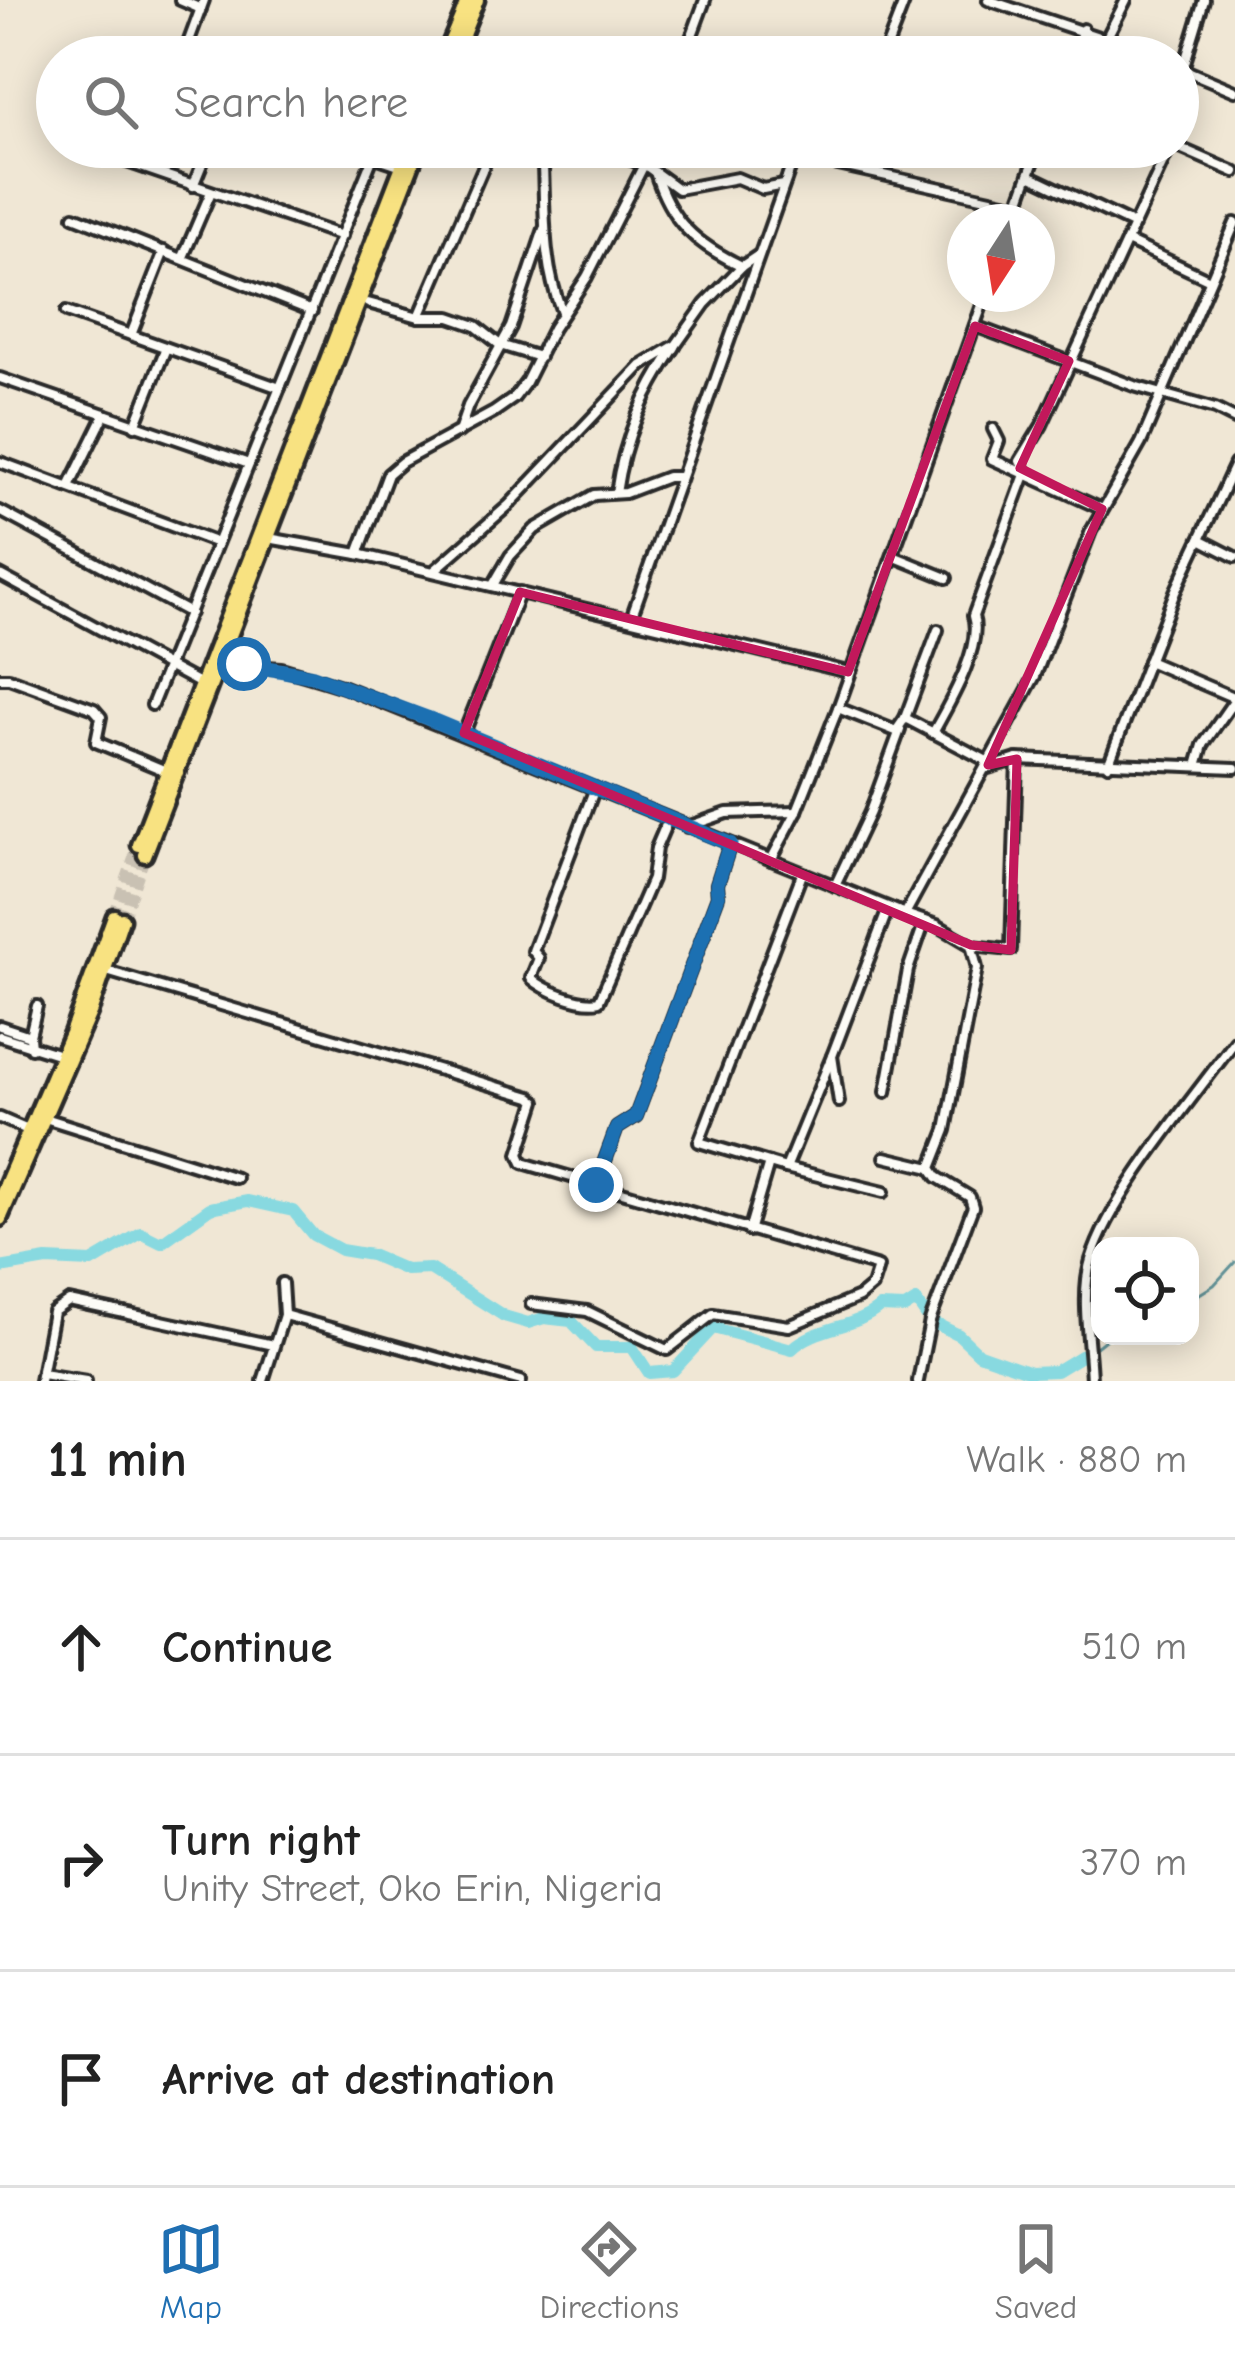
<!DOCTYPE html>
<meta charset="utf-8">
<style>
body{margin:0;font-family:"Comic Neue",sans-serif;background:#f2f2f2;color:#222}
.controls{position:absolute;right:36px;bottom:36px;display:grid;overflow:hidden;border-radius:24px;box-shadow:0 6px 30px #0003}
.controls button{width:108px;height:108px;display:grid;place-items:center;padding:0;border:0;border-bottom:3px solid #e0e0e0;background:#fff;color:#222;font:60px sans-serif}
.compass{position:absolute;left:947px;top:204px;width:108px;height:108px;border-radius:50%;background:#fff;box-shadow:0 6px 30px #0003;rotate:192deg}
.stop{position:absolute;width:36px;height:36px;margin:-27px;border:9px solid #1f6fb2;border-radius:50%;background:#fff}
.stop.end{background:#1f6fb2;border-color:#fff;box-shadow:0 3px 12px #0008}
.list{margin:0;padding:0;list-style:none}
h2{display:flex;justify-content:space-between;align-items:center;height:156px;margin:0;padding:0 48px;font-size:51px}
h2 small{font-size:39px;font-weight:400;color:#767676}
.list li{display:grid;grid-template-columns:78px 1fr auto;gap:36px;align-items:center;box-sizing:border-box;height:216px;padding:0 48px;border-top:3px solid #e0e0e0}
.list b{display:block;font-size:45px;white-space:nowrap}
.list p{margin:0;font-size:39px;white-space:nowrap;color:#767676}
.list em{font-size:39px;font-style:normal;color:#767676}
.icon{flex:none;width:66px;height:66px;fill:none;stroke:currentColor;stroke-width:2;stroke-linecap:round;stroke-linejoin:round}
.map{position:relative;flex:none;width:1235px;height:1381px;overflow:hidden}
.search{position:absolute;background:#fff;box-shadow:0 6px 30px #0003;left:36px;right:36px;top:36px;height:132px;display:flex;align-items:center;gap:30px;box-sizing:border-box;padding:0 42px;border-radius:66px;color:#767676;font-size:45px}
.sheet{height:804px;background:#fff}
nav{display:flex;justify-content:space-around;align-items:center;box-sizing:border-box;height:168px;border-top:3px solid #e0e0e0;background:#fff;font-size:33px;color:#767676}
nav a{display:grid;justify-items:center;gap:6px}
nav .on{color:#1f6fb2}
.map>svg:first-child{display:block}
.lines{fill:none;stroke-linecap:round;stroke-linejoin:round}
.stream{stroke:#639398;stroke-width:3}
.river{stroke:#88d9e0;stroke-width:12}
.primary-tunnel{stroke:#c9c1b3;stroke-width:12;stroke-dasharray:12 6;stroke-linecap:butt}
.minor-casing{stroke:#2b2b2b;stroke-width:16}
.primary-casing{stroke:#2b2b2b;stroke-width:21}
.minor{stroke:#fdfcf7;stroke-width:8}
.primary{stroke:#f8e281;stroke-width:12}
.route{stroke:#1f6fb2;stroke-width:15}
.marked{fill:none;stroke:#c2185b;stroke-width:9;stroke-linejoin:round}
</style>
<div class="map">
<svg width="1235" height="1381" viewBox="0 0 1235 1381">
<rect width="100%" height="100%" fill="#f0e7d5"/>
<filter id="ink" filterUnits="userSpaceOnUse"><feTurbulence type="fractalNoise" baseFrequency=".00833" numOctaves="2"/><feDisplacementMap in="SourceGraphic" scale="24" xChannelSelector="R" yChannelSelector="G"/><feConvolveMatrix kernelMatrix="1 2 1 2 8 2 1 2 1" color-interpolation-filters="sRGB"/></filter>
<g filter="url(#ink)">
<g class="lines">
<g class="stream">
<path d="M1190 1300 1214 1285 1235 1262"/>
<path d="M1095 1348 1110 1336"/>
</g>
<path class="river" d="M0 1268 47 1260 92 1262 141 1233 161 1243 210 1208 248 1201 293 1211 313 1235 341 1250 371 1255 406 1270 430 1269 504 1316 528 1323 544 1318 571 1321 596 1347H632L649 1373 673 1371 713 1328 792 1349C817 1326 854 1329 880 1307L905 1308 916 1301 930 1321 959 1335 979 1354 1030 1372 1056 1371 1084 1354"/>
<g class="primary-tunnel">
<path d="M114 916 136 853"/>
<path d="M122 919 145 855"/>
</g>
<defs>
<g id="minor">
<path d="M180 0 201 9"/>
<path d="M988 0 1158 57"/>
<path d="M1107 37 1126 0"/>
<path d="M183 57 204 0"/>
<path d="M684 57 705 0"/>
<path d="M883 57 905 0"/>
<path d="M1073 57 1083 29"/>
<path d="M1178 67 1235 91"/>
<path d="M1183 69 1204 0"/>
<path d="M83 147 342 236"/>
<path d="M345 147 402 166"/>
<path d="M542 147C546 203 540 259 562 312"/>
<path d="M596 147 645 165 678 189 737 178 763 189 783 185"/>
<path d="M757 147 1018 205"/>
<path d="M1178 147 1235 172"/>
<path d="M847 166 853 147"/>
<path d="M655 172C670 221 695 244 742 266L757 256"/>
<path d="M1029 175 1132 224"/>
<path d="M193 186 209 147"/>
<path d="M74 216 312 311"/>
<path d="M1012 222 1039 147"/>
<path d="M1127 241 1210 280"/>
<path d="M183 257 211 192"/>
<path d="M368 303 419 317 492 147"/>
<path d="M66 312 280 388"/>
<path d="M419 317H450L476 326 500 345 539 357"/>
<path d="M975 326 1134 386 1215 409 1235 419"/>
<path d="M131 335 164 251"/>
<path d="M0 378 249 464"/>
<path d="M135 426 166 348"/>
<path d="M993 429 999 441 992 459 1102 509"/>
<path d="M459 432 468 406 511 327 544 229"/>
<path d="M0 462 217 543"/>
<path d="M69 487 105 414"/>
<path d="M616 493C624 437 644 394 675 347"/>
<path d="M0 511 190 613"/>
<path d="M268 538 358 554 848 672"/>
<path d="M1200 539 1235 557"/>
<path d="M358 554 388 474 402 462 494 412 514 398 526 382 553 328 587 277 653 147"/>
<path d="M893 556 947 578"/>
<path d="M435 570 509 505 641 366 676 345 705 304 742 266"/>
<path d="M0 575 201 684"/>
<path d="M493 585 510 556 535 529 594 495 625 493 667 477H679"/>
<path d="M631 618 795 155"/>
<path d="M222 647 264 663"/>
<path d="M1148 661 1235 698"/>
<path d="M219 664 281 668 344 687 905 914 1035 676 1091 531 1141 443 1235 223"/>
<path d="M0 678H9L94 709 101 717 96 742 166 771"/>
<path d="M152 705 373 157"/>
<path d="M838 708 896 731 905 718 989 762"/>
<path d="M905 718 938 630"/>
<path d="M464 733 520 592"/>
<path d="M933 733C949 704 983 647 973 616L1026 472 1020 461 1042 425 1170 147"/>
<path d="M1108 765 1175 592 1235 464"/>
<path d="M1197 766 1203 745 1235 699"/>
<path d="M988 768 1017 759 1235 768"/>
<path d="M595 788 533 951 539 958 531 978C545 991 581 1005 599 1001L652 879 656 848 668 820"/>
<path d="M687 827 727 813 797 811"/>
<path d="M771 860 797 811 838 708 986 294"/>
<path d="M835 886 870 812 900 730"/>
<path d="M905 914 937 925 971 945 977 968 946 1130 931 1168 937 1177 970 1197 973 1207 930 1321 918 1381"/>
<path d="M972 946 1011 950 1017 759"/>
<path d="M103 970 531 1097 536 1101 519 1154 523 1163 878 1267 872 1286 859 1297 789 1326 713 1314 667 1350 587 1311 531 1304"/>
<path d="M0 1026 30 1036 31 1048"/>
<path d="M0 1036 60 1055"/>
<path d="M30 1036 37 1006"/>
<path d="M886 1092 908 970 925 921"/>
<path d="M839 1102 832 1056 888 909"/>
<path d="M0 1118 30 1131"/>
<path d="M45 1118 236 1178"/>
<path d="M885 1157 931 1168"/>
<path d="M769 1163 699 1142 802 874"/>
<path d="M786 1168 884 1192"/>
<path d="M596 1185 617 1128 636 1116 718 896 717 884 730 844"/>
<path d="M749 1231 769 1163 786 1168 832 1056"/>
<path d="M284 1315 521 1381"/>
<path d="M42 1374 86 1381"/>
<path d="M40 1381 53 1312 69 1301 273 1345"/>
<path d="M263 1381 284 1315 282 1283"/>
<path d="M1091 1381C1090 1343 1080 1296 1091 1260 1111 1194 1193 1099 1235 1041"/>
</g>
<g id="primary">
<path d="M444 57 468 0"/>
<path d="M454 57 477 0"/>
<path d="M139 845 409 148"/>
<path d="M145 855 419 147"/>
<path d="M0 1198 71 1033 114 916"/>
<path d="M0 1219 91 1010 122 919"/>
</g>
</defs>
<use href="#minor" class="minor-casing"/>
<use href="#primary" class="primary-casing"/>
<use href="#minor" class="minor"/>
<use href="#primary" class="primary"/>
</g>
</g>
<g class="lines" filter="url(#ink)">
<path class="route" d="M244 664 313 676 427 718 730 844 717 884 718 896 636 1116 617 1128 596 1185"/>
</g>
<path class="marked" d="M975 326 1069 361 1020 468 1102 509 988 765 1017 759 1011 950 971 945 464 733 520 592 848 672Z"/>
</svg>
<div class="controls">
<button><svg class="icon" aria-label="locate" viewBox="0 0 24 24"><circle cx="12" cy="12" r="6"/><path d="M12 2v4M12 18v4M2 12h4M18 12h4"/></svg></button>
</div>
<svg class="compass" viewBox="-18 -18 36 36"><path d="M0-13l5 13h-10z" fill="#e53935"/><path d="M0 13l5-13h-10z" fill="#767676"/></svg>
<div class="stop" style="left:244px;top:664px"></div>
<div class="stop end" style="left:596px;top:1185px"></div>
<div class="search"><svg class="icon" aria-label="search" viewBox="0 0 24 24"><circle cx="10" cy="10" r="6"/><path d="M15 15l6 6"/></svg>Search here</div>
</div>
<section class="sheet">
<h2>11 min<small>Walk · 880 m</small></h2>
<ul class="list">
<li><svg class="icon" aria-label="ahead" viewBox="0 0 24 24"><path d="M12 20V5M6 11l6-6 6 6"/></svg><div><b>Continue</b></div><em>510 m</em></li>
<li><svg class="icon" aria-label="right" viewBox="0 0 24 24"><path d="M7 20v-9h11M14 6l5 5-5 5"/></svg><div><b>Turn right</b><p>Unity Street, Oko Erin, Nigeria</p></div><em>370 m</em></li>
<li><svg class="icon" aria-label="arrive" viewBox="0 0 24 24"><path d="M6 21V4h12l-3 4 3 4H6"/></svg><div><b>Arrive at destination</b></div></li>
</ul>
</section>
<nav>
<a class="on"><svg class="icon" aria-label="map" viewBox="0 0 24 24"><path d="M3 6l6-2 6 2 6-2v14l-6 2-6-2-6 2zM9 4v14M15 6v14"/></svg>Map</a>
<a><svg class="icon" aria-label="directions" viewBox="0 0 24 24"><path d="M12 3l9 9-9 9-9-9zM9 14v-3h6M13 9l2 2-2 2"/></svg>Directions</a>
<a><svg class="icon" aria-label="saved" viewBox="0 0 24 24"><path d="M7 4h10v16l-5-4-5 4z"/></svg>Saved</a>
</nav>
